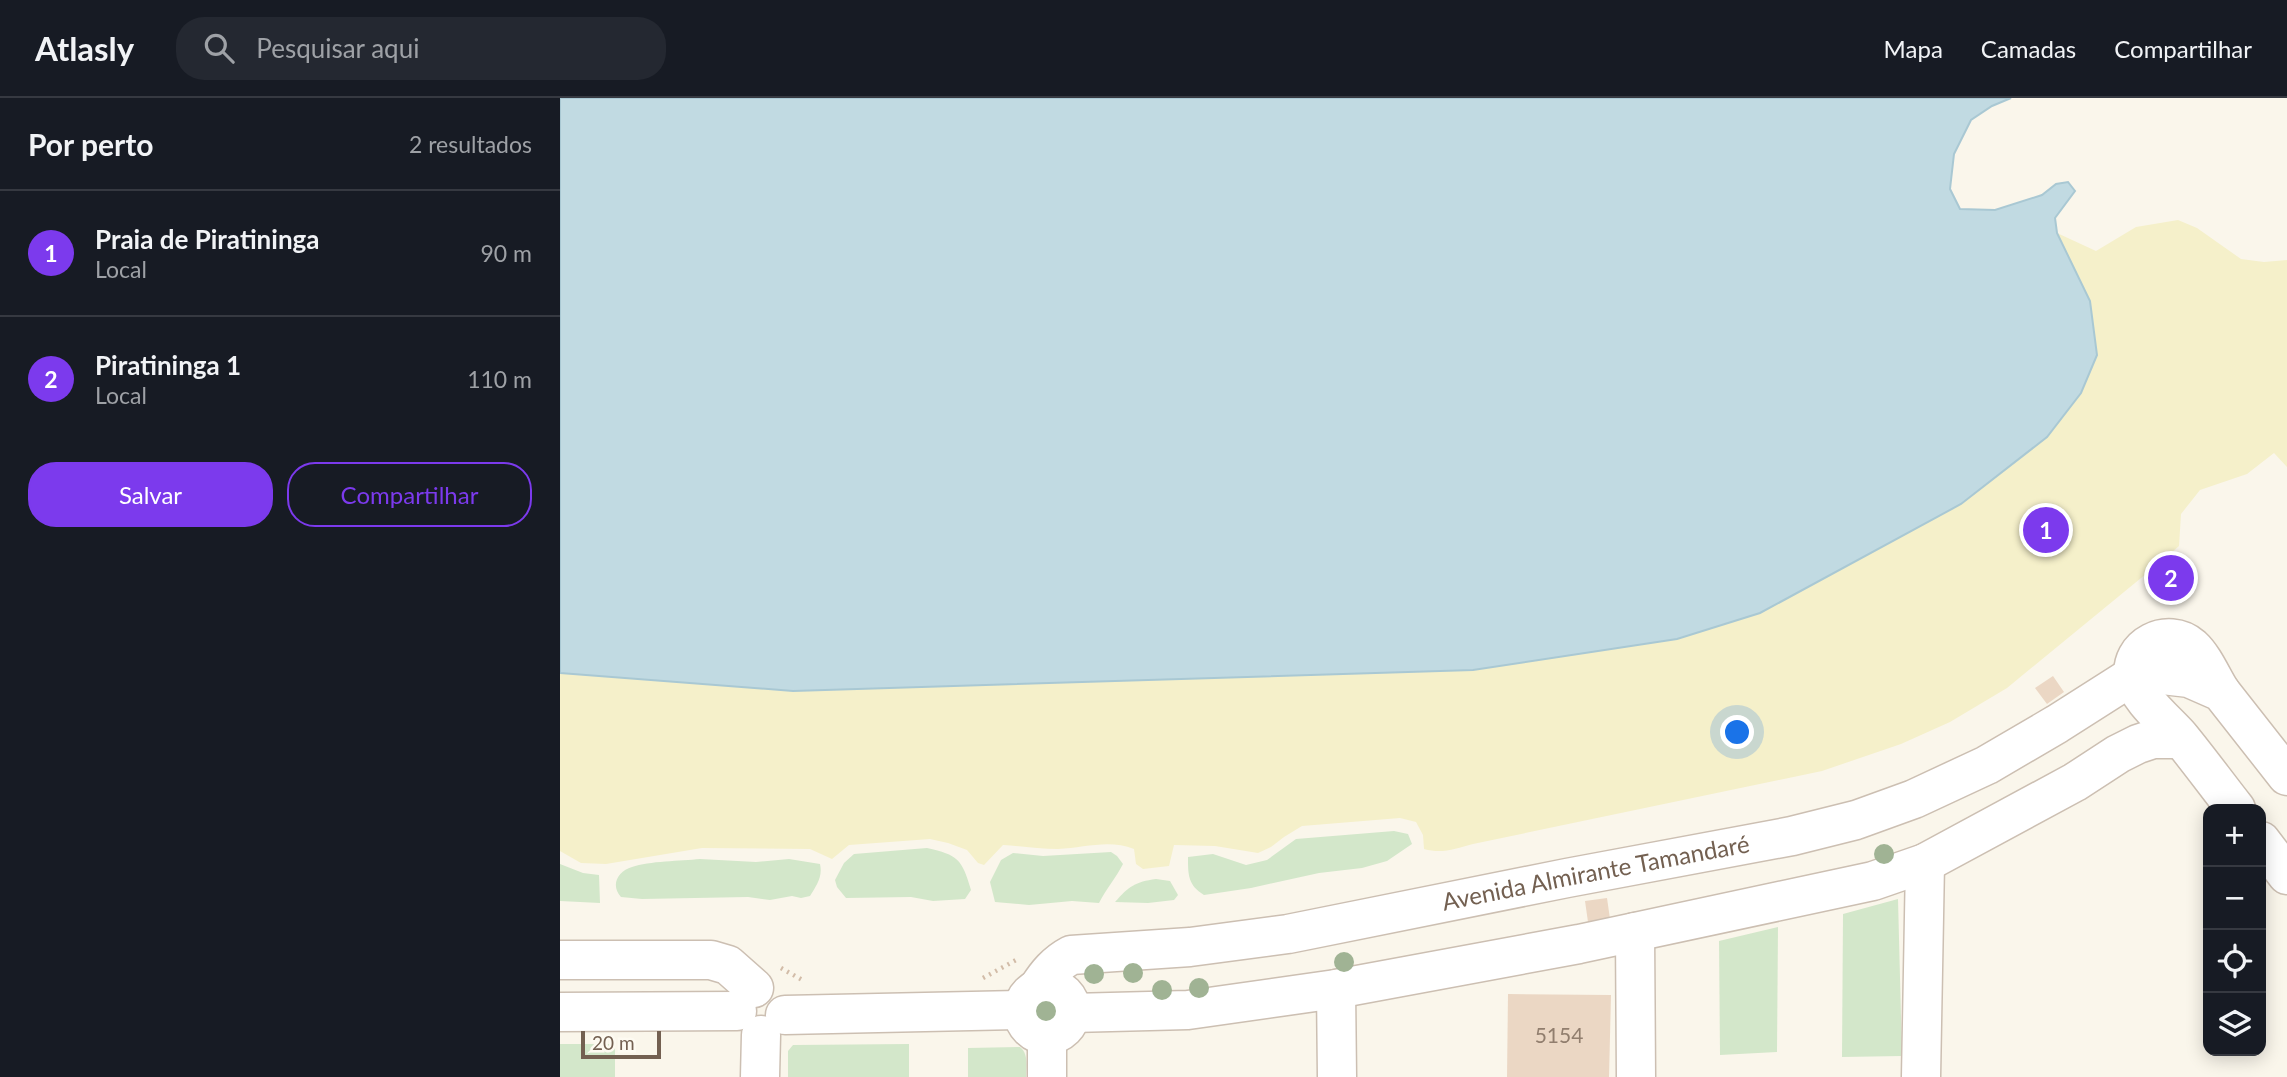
<!DOCTYPE html>
<html lang="pt">
<meta charset="utf-8">
<style>
body{margin:0;font-family:Lato,sans-serif;background:#242831;color:#f1f3f6}
.controls{position:absolute;right:21px;bottom:21px;display:grid;overflow:hidden;border-radius:14px;box-shadow:0 4px 18px #0003}
.controls button{width:63px;height:63px;display:grid;place-items:center;padding:0;border:0;border-bottom:2px solid #363941;background:#171b24;color:#f1f3f6;font:35px sans-serif}
.scale{position:absolute;left:21px;bottom:18px;width:80px;box-sizing:border-box;padding-left:7px;border:4px solid #736051;border-top:0;font-size:19px;line-height:24px;white-space:nowrap;color:#736051;-webkit-text-stroke:5px #fdfaf1;paint-order:stroke}
.you{position:absolute;left:1178px;top:635px;width:24px;height:24px;margin:-18px;border:5px solid #fff;border-radius:50%;background:#1a73e8;box-shadow:0 0 0 10px #1a73e833}
.badge{display:grid;place-items:center;width:46px;height:46px;border-radius:50%;background:#7c3aed;color:#fff;font-size:23px;font-weight:700}
.pin{position:absolute;translate:-50% -50%;border:4px solid #fff;box-shadow:0 2px 7px #0006}
.list{margin:0;padding:0;list-style:none}
h2{display:flex;justify-content:space-between;align-items:center;height:91px;margin:0;padding:0 28px;font-size:30px}
h2 small{font-size:23px;font-weight:400;color:#9ea1a6}
.list li{display:grid;grid-template-columns:46px 1fr auto;gap:21px;align-items:center;box-sizing:border-box;height:126px;padding:0 28px;border-top:2px solid #363941}
.list b{display:block;font-size:26px;white-space:nowrap}
.list p{margin:0;font-size:23px;white-space:nowrap;color:#9ea1a6}
.list em{font-size:23px;font-style:normal;color:#9ea1a6}
.actions{display:flex;gap:14px;padding:21px 28px}
.actions a{flex:1;padding:16px 0;border:2px solid #7c3aed;border-radius:28px;text-align:center;font-size:24px;color:#7c3aed}
.actions .main{background:#7c3aed;color:#fff}
.icon{flex:none;width:38px;height:38px;fill:none;stroke:currentColor;stroke-width:2;stroke-linecap:round;stroke-linejoin:round}
.map{position:relative;flex:none;width:1727px;height:979px;overflow:hidden}
header{display:flex;align-items:center;gap:42px;box-sizing:border-box;height:98px;padding:0 35px;background:#171b24;border-bottom:2px solid #363941}
header strong{font-size:33px}
nav{display:flex;gap:38px;margin-inline-start:auto;font-size:24px}
.search{width:490px;height:63px;background:#242831;display:flex;align-items:center;gap:18px;box-sizing:border-box;padding:0 24px;border-radius:28px;color:#9ea1a6;font-size:26px}
main{display:flex}
aside{flex:1;background:#171b24}
.map>svg:first-child{display:block}
.green{fill:#d3e7ca}
.sand{fill:#f5f0ca}
.water{fill:#c1dae2;stroke:#a9c8d3;stroke-width:2}
.building{fill:#ebd7c4}
.lines{fill:none;stroke-linecap:round;stroke-linejoin:round}
.minor-casing{stroke:#ccbfb2;stroke-width:41}
.path{stroke:#d2bca8;stroke-width:4.5;stroke-dasharray:2 5;stroke-linecap:butt}
.minor{stroke:#fff;stroke-width:38}
.tree{fill:#a0b394}
.labels{text-anchor:middle;stroke-width:5;stroke-linejoin:round;paint-order:stroke}
.number-label{font-size:21px;fill:#917e6e}
.street-label{font-size:24px;fill:#736051;stroke:#fdfaf1}
</style>
<header>
<strong>Atlasly</strong>
<div class="search"><svg class="icon" aria-label="search" viewBox="0 0 24 24"><circle cx="10" cy="10" r="6"/><path d="M15 15l6 6"/></svg>Pesquisar aqui</div>
<nav><a>Mapa</a><a>Camadas</a><a>Compartilhar</a></nav>
</header>
<main>
<aside>
<h2>Por perto<small>2 resultados</small></h2>
<ul class="list">
<li><span class="badge">1</span><div><b>Praia de Piratininga</b><p>Local</p></div><em>90 m</em></li>
<li><span class="badge">2</span><div><b>Piratininga 1</b><p>Local</p></div><em>110 m</em></li>
</ul>
<div class="actions"><a class="main">Salvar</a><a>Compartilhar</a></div>
</aside>
<div class="map">
<svg width="1727" height="979" viewBox="0 0 1727 979">
<rect width="100%" height="100%" fill="#faf6eb"/>
<g class="green">
<path d="M834 733 848 736 852 746 827 763 802 770 759 775 691 790 644 797C628 787 628 777 628 759L653 756 686 767 707 762 736 741Z"/>
<path d="M367 750C398 757 402 761 411 792L405 801 373 803 351 799 286 800 277 789 275 782 284 765 294 756Z"/>
<path d="M551 754 557 758 563 766C556 780 546 791 539 805L512 803 469 807 435 804 430 784 441 762 453 755 483 758Z"/>
<path d="M140 761 196 764 229 761 260 766C263 779 256 788 250 798L241 800 232 798 210 802 188 799 82 801 61 799C50 787 58 773 72 769 89 763 121 763 140 761Z"/>
<path d="M0 766 23 775 39 777 40 805 0 803Z"/>
<path d="M596 781 610 783 618 797 614 802 588 805 555 804C569 788 575 784 596 781Z"/>
<path d="M1338 801 1342 958 1282 959 1283 816Z"/>
<path d="M1218 829 1217 954 1160 957 1159 843Z"/>
<rect x="0" y="946" width="55" height="33"/>
<path d="M349 946V979H228V953L233 947Z"/>
<path d="M460 949C469 956 466 969 466 979H408V950Z"/>
</g>
<path class="sand" d="M1618 122 1637 130 1681 161 1704 164 1727 162V369L1714 355 1687 376 1640 392 1621 416 1619 448 1603 462 1447 590 1390 624 1341 646 1262 673 913 746C895 751 882 756 864 751L863 737 856 724 840 720 742 728 724 739 711 749 698 755 655 748 614 747 609 768 583 771 576 766 574 751C549 741 524 750 498 751 480 751 461 748 443 747L424 767 418 765 407 752 388 745 370 741 289 747 272 761 250 751 142 750 46 766 21 765 0 753V575L233 593 913 572 1117 541 1530 203 1497 135 1536 153 1576 129Z"/>
<path class="water" d="M0 0H1451L1432 8 1411 22 1394 56 1390 91 1400 111 1435 112 1482 97 1496 86 1508 84 1515 93 1495 120 1497 135 1530 203 1537 257 1521 295 1487 339 1401 406 1200 515 1117 541 913 572 233 593 0 575Z"/>
<g class="building">
<path d="M1614 464 1627 482 1608 496 1595 478Z"/>
<path d="M1493 578 1504 594 1487 606 1475 590Z"/>
<path d="M1047 800 1050 821 1028 824 1025 803Z"/>
<path d="M948 896 1051 897 1049 979H947Z"/>
</g>
<g class="lines">
<defs>
<g id="minor">
<path d="M1661 594C1652 580 1644 560 1632 549 1608 528 1568 548 1574 580 1578 601 1606 623 1620 639 1639 662 1657 687 1676 711"/>
<path d="M1701 743 1727 777"/>
<path d="M1075 834 1076 979"/>
<path d="M0 862H151L168 867 194 890"/>
<circle cx="487" cy="913" r="24"/>
<path id="s1" d="M478 890C487 876 496 865 511 857L630 849 728 836 1007 780 1232 738 1296 722 1354 701 1427 667 1497 626 1574 577 1594 576 1629 580 1661 594 1727 678"/>
<path d="M776 891 777 979"/>
<path d="M0 914 177 913"/>
<path d="M512 915 628 912 776 891 1019 846 1313 783 1365 765 1515 684 1558 656 1578 646 1593 641H1621"/>
<path d="M225 917 463 912"/>
<path d="M200 979 201 937"/>
<path d="M487 979V937"/>
<path d="M1361 979 1365 765"/>
</g>
</defs>
<use href="#minor" class="minor-casing"/>
<g class="path">
<path d="M221 870 244 883"/>
<path d="M423 880 458 861"/>
</g>
<use href="#minor" class="minor"/>
</g>
<g class="tree">
<circle cx="1324" cy="756" r="10"/>
<circle cx="784" cy="864" r="10"/>
<circle cx="573" cy="875" r="10"/>
<circle cx="534" cy="876" r="10"/>
<circle cx="639" cy="890" r="10"/>
<circle cx="602" cy="892" r="10"/>
<circle cx="486" cy="913" r="10"/>
</g>
<g class="labels">
<g class="number-label">
<text x="999" y="945">5154</text>
</g>
<g class="street-label">
<text dy="8" stroke="none"><textPath href="#s1" startOffset="579">Avenida Almirante Tamandaré</textPath></text>
</g>
</g>
</svg>
<div class="controls">
<button>+</button>
<button>−</button>
<button><svg class="icon" aria-label="locate" viewBox="0 0 24 24"><circle cx="12" cy="12" r="6"/><path d="M12 2v4M12 18v4M2 12h4M18 12h4"/></svg></button>
<button><svg class="icon" aria-label="layers" viewBox="0 0 24 24"><path d="M12 4l9 5-9 5-9-5zM3 14l9 5 9-5"/></svg></button>
</div>
<div class="scale">20 m</div>
<div class="you"></div>
<div class="pin badge" style="left:1486px;top:432px">1</div>
<div class="pin badge" style="left:1611px;top:480px">2</div>
</div>
</main>
